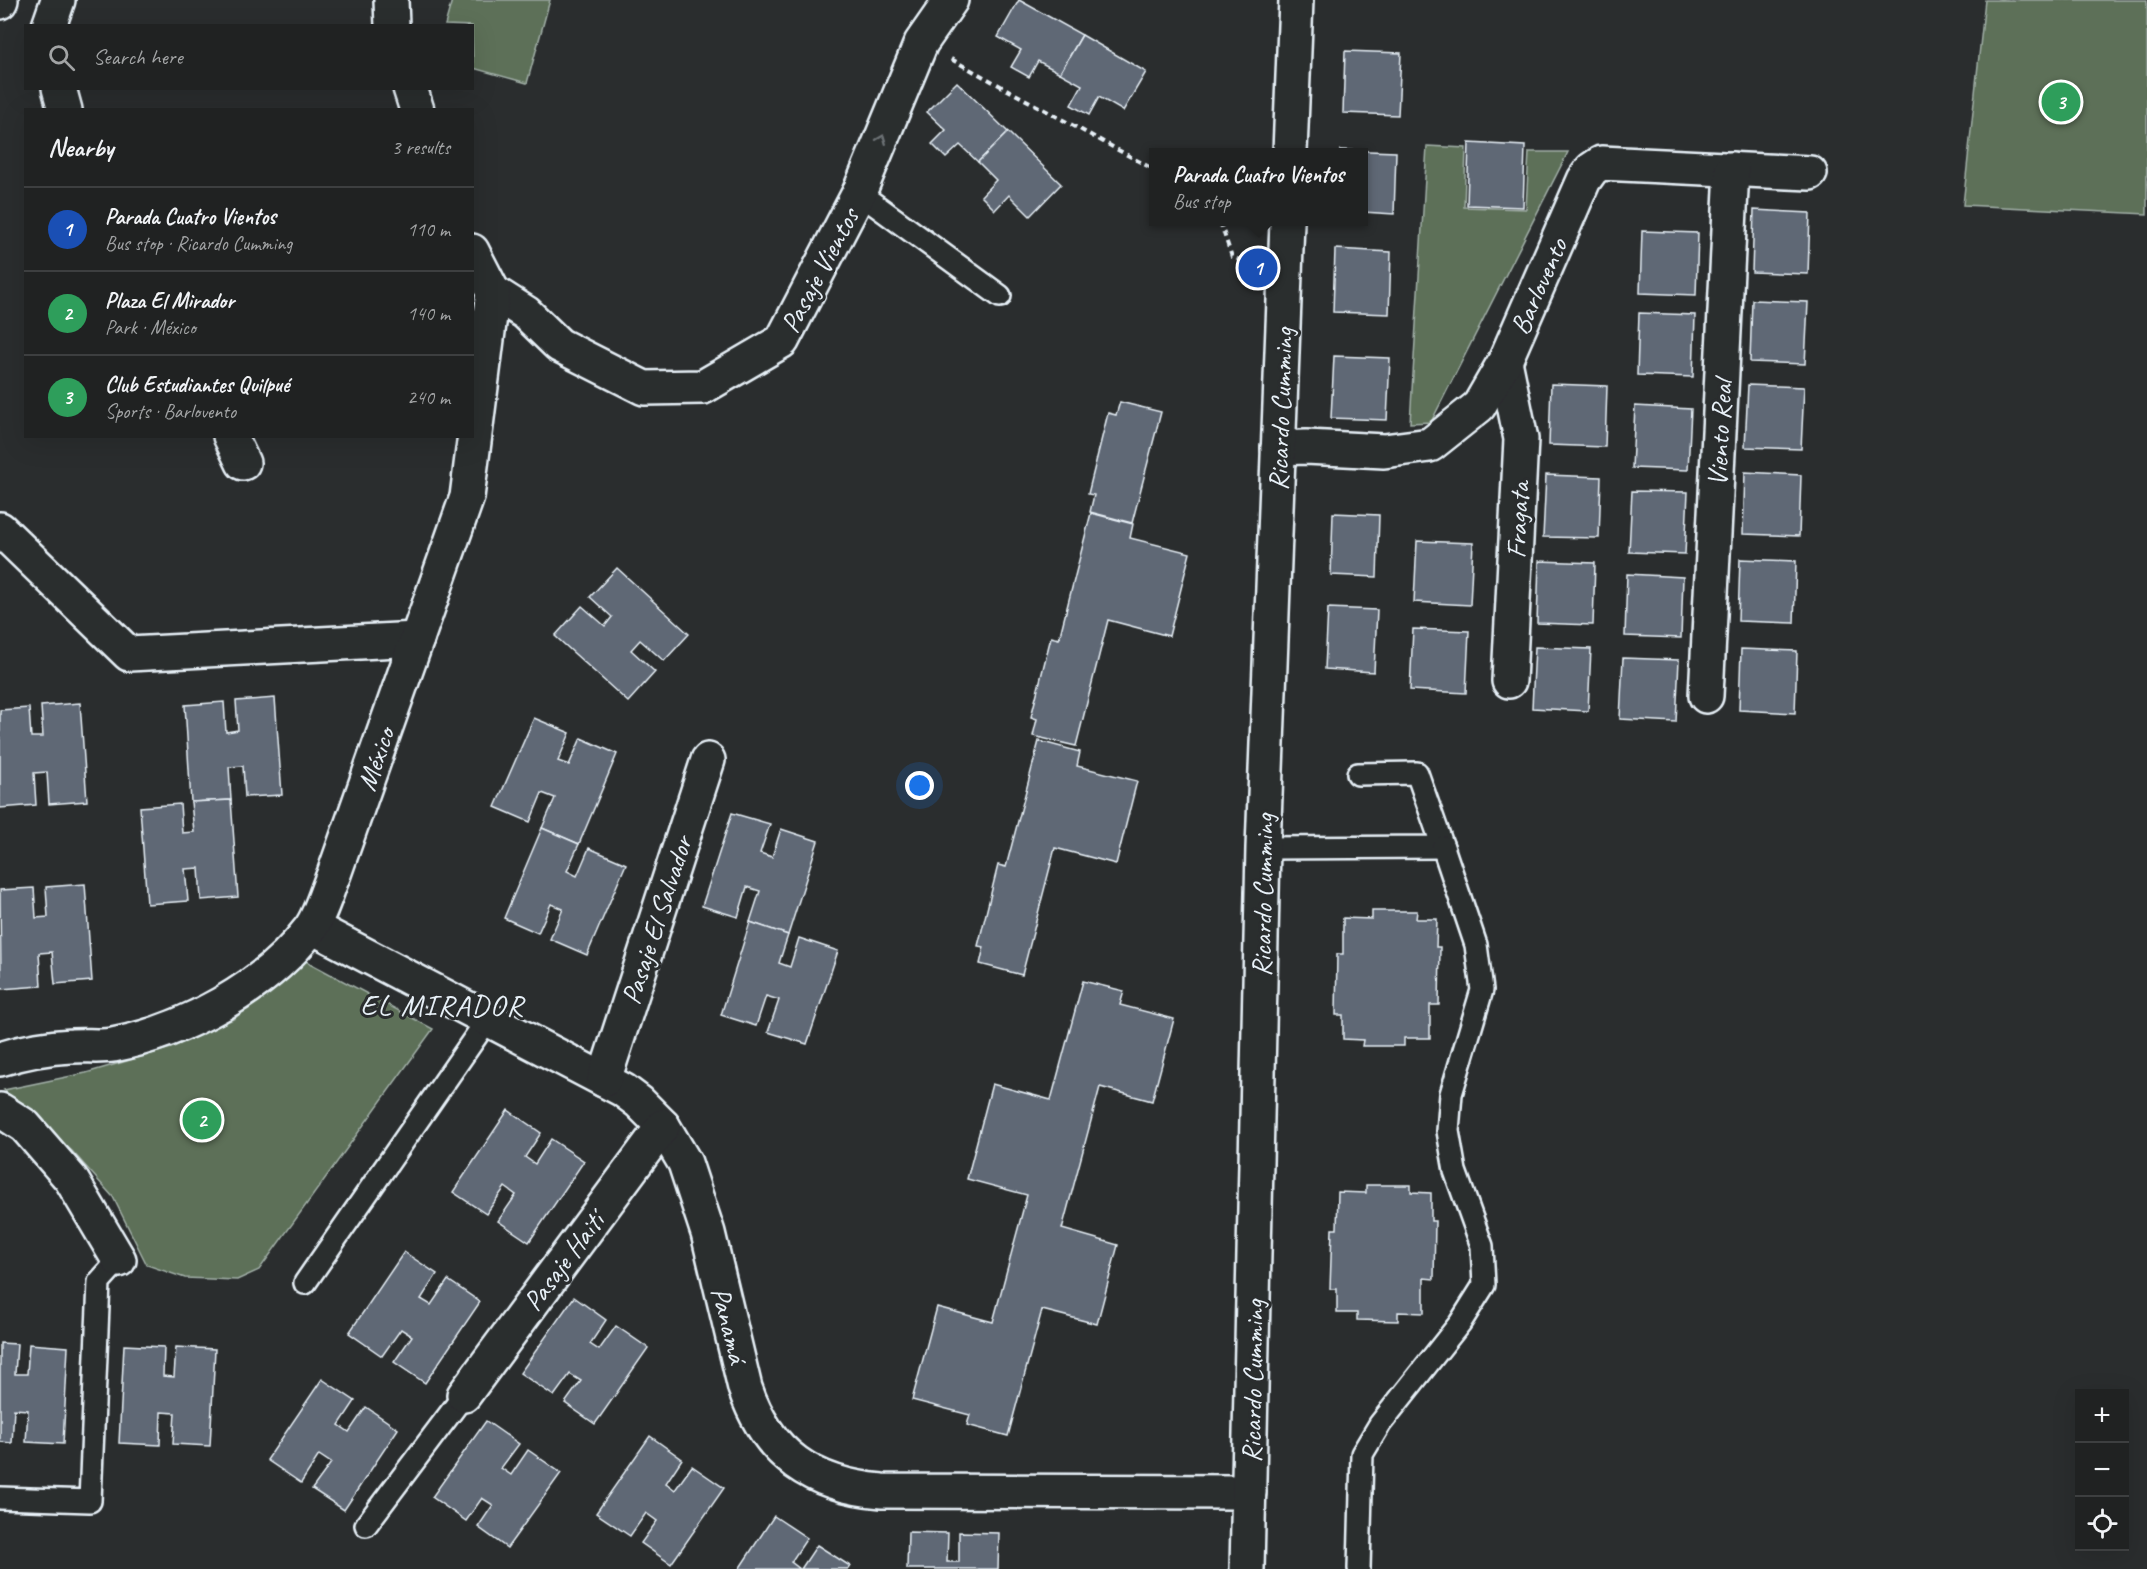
<!DOCTYPE html>
<meta charset="utf-8">
<style>
body{margin:0;font-family:Caveat,sans-serif;background:#2d2f2f;color:#f1f3f6}
.controls{position:absolute;right:18px;bottom:18px;display:grid;overflow:hidden;border-radius:0px;box-shadow:0 6px 24px #0002}
.controls button{width:54px;height:54px;display:grid;place-items:center;padding:0;border:0;border-bottom:2px solid #3d3f40;background:#202222;color:#f1f3f6;font:30px sans-serif}
.you{position:absolute;left:920px;top:786px;width:21px;height:21px;margin:-15px;border:4px solid #fff;border-radius:50%;background:#1a73e8;box-shadow:0 0 0 9px #1a73e833}
.badge{display:grid;place-items:center;width:39px;height:39px;border-radius:50%;background:#ffd166;color:#fff;font-size:20px;font-weight:700}
.pin{position:absolute;translate:-50% -50%;border:3px solid #fff;box-shadow:0 2px 6px #0006}
.popup{position:absolute;left:1149px;top:148px;width:219px;height:78px;box-sizing:border-box;display:grid;place-content:center;border-radius:0px;background:#202222;filter:drop-shadow(0 2px 4px #0005);font-size:20px;white-space:nowrap;color:#a2a4a5}
.popup b{font-size:22px;color:#f1f3f6}
.popup::after{content:'';position:absolute;left:50%;top:100%;margin-left:-12px;border:12px solid transparent;border-top-color:#202222}
.list{margin:0;padding:0;list-style:none}
h2{display:flex;justify-content:space-between;align-items:center;height:78px;margin:0;padding:0 24px;font-size:26px}
h2 small{font-size:20px;font-weight:400;color:#a2a4a5}
.list li{display:grid;grid-template-columns:39px 1fr auto;gap:18px;align-items:center;box-sizing:border-box;height:84px;padding:0 24px;border-top:2px solid #3d3f40}
.list b{display:block;font-size:22px;white-space:nowrap}
.list p{margin:0;font-size:20px;white-space:nowrap;color:#a2a4a5}
.list em{font-size:20px;font-style:normal;color:#a2a4a5}
.icon{flex:none;width:33px;height:33px;fill:none;stroke:currentColor;stroke-width:2;stroke-linecap:round;stroke-linejoin:round}
.map{position:relative;flex:none;width:2147px;height:1569px;overflow:hidden}
.search{position:absolute;background:#202222;box-shadow:0 6px 24px #0002;left:24px;top:24px;width:450px;height:66px;display:flex;align-items:center;gap:15px;box-sizing:border-box;padding:0 21px;border-radius:0px;color:#a2a4a5;font-size:22px}
.panel{position:absolute;background:#202222;box-shadow:0 6px 24px #0002;left:24px;top:108px;width:450px;height:330px;border-radius:0px}
.map>svg:first-child{display:block}
.green{fill:#5d6f59;stroke:#a2b0a8;stroke-width:1.5}
.building{fill:#5f6775;stroke:#e8f1f8;stroke-width:1.5}
.lines{fill:none;stroke-linecap:round;stroke-linejoin:round}
.lane-casing{stroke:#e8f1f8;stroke-width:26}
.street-casing{stroke:#e8f1f8;stroke-width:38}
.secondary-casing{stroke:#e8f1f8;stroke-width:38}
.path{stroke:#e8f1f8;stroke-width:4;stroke-dasharray:6 4.5;stroke-linecap:butt}
.lane{stroke:#2a2d2e;stroke-width:21}
.street{stroke:#2a2d2e;stroke-width:33}
.secondary{stroke:#2a2d2e;stroke-width:33}
.oneway{stroke:#6c7275}
.labels{text-anchor:middle;stroke-width:6;stroke-linejoin:round;paint-order:stroke}
.street-label{font-size:28px;fill:#e8f1f8;stroke:#2a2d2e}
.neighbourhood-label{font-size:30px;letter-spacing:1.5px;fill:#e8f1f8;stroke:#2a2d2e}
</style>
<div class="map">
<svg width="2147" height="1569" viewBox="0 0 2147 1569">
<rect width="100%" height="100%" fill="#2a2d2e"/>
<filter id="ink" filterUnits="userSpaceOnUse"><feTurbulence type="fractalNoise" baseFrequency=".0167" numOctaves="2"/><feDisplacementMap in="SourceGraphic" scale="12" xChannelSelector="R" yChannelSelector="G"/><feConvolveMatrix kernelMatrix="1 2 1 2 8 2 1 2 1" color-interpolation-filters="sRGB"/></filter>
<g filter="url(#ink)">
<g class="green">
<path d="M452 0H550L527 83 473 68 472 26 445 25Z"/>
<path d="M1985 0H2147V214L1963 205Z"/>
<path d="M1427 146 1466 148 1464 207 1526 209 1529 152H1568L1431 422 1410 423Z"/>
<path d="M302 959 433 1029 259 1270 237 1280 185 1278 147 1265 113 1197 72 1151 4 1090 86 1073 171 1048 235 1018Z"/>
</g>
<g class="building">
<path d="M1019 0 1082 35 1060 73 1038 61 1029 77 1011 67 1021 50 998 37Z"/>
<path d="M1082 35 1146 72 1123 111 1099 97 1089 115 1071 105 1082 85 1060 73Z"/>
<path d="M1345 51 1401 53 1398 115 1343 113Z"/>
<path d="M957 82 1008 132 978 162 960 145 946 158 932 144 946 130 927 112Z"/>
<path d="M1008 132 1061 184 1030 216 1009 195 995 210 981 196 996 180 978 162Z"/>
<path d="M1469 143 1525 146 1523 207 1467 205Z"/>
<path d="M1340 150 1396 152 1394 214 1363 212V152H1340Z"/>
<path d="M1754 210 1810 213 1808 274 1752 272Z"/>
<path d="M1642 231 1698 233 1696 295 1640 293Z"/>
<path d="M1335 249 1391 252 1389 314 1333 312Z"/>
<path d="M1752 300 1808 302 1805 364 1750 362Z"/>
<path d="M1639 313 1695 315 1693 377 1637 375Z"/>
<path d="M1334 356 1390 358 1387 420 1331 418Z"/>
<path d="M1551 384 1607 386 1605 447 1549 445Z"/>
<path d="M1748 385 1804 387 1801 449 1745 447Z"/>
<path d="M1120 402 1161 412 1132 523 1090 512 1094 495 1088 494 1108 413 1116 415Z"/>
<path d="M1635 406 1691 409 1688 470 1632 468Z"/>
<path d="M1745 472 1801 475 1799 536 1743 534Z"/>
<path d="M1546 475 1601 477 1599 538 1543 537Z"/>
<path d="M1632 491 1688 492 1685 554 1629 552Z"/>
<path d="M1091 513 1133 524 1130 538 1190 553 1169 636 1108 620 1076 746 1033 736 1037 719 1031 717 1051 637 1059 639Z"/>
<path d="M1333 513 1379 515 1377 577 1331 575Z"/>
<path d="M1417 541 1473 543 1470 605 1414 602Z"/>
<path d="M1740 559 1796 561 1794 623 1738 621Z"/>
<path d="M1539 561 1595 563 1593 625 1537 623Z"/>
<path d="M617 568 689 634 664 661 640 640 631 650 655 672 628 702 555 636 582 606 605 626 612 617 590 597Z"/>
<path d="M1627 574 1683 577 1681 638 1625 636Z"/>
<path d="M1328 608 1377 610 1374 672 1325 669Z"/>
<path d="M1413 629 1469 631 1466 693 1410 690Z"/>
<path d="M1535 647 1591 649 1588 711 1532 708Z"/>
<path d="M1741 649 1797 651 1795 713 1739 710Z"/>
<path d="M1623 658 1679 660 1676 722 1620 719Z"/>
<path d="M275 698 282 795 245 797 243 766 229 767 231 800 191 802 185 705 224 702 226 732 238 730 236 701Z"/>
<path d="M80 703 87 801 49 804 47 772 34 773 36 805 0 808V710L29 708 31 737H43L41 706Z"/>
<path d="M534 718 570 733 558 761 569 765 581 738 617 754 579 844 542 828 555 798 542 793 530 822 495 807Z"/>
<path d="M1039 741 1080 752 1077 766 1137 781 1116 864 1055 848 1022 975 980 964 984 947 978 946 998 865 1006 867Z"/>
<path d="M231 800 238 897 201 900 199 868 185 869 188 901 147 904 140 807 180 804 182 833 194 832 191 802Z"/>
<path d="M732 813 770 824 760 853 772 857 781 829 818 841 788 935 750 922 760 891 747 887 738 917 702 906Z"/>
<path d="M542 828 579 844 567 871 577 876 589 848 626 864 587 955 550 939 563 909 551 904 538 933 504 918Z"/>
<path d="M85 884 92 981 55 984 52 952 39 953 41 986 1 989 0 890 34 888 36 918 48 917 46 887Z"/>
<path d="M1372 911H1417L1416 919H1437L1436 947H1440L1439 1005H1430V1038H1404V1046H1362L1363 1040 1343 1039V1015H1336L1337 954H1343V918L1372 919Z"/>
<path d="M750 922 788 935 779 963 790 967 799 938 838 951 807 1044 768 1032 779 1000 766 996 756 1026 721 1015Z"/>
<path d="M1083 981 1124 991 1120 1005 1174 1019 1152 1101 1100 1087 1062 1229 1118 1245 1097 1324 1042 1310 1008 1436 967 1425 970 1415 912 1400 937 1307 993 1322 1027 1195 967 1179 992 1084 1051 1100Z"/>
<path d="M508 1110 541 1133 525 1157 535 1164 551 1139 584 1161 529 1242 498 1221 516 1195 505 1187 486 1214 453 1192Z"/>
<path d="M1366 1185H1411V1192L1431 1193V1221H1435L1434 1279 1424 1278V1313L1398 1312V1321L1357 1320V1313H1337V1289H1330L1332 1229H1337L1338 1192 1366 1193Z"/>
<path d="M404 1252 437 1274 421 1299 431 1305 448 1280 480 1302 425 1383 394 1362 412 1336 401 1329 382 1356 349 1333Z"/>
<path d="M574 1297 606 1320 590 1344 599 1350 616 1326 648 1348 595 1424 565 1403 581 1381 570 1374 554 1396 520 1373Z"/>
<path d="M0 1343 17 1344 15 1374H27L29 1344 68 1347 63 1444 26 1442 28 1410 14 1409 12 1443 0 1442Z"/>
<path d="M124 1345 164 1347 163 1376 174 1377 176 1347 215 1349 210 1446 173 1444 175 1413 161 1412 160 1445 119 1443Z"/>
<path d="M322 1379 355 1401 339 1425 349 1432 366 1407 398 1429 344 1510 312 1489 331 1463 319 1455 301 1483 267 1460Z"/>
<path d="M486 1421 519 1444 501 1468 511 1475 528 1450 561 1473 507 1548 478 1527 493 1505 482 1498 466 1521 432 1497Z"/>
<path d="M650 1436 682 1459 666 1483 675 1490 692 1466 724 1488 671 1564 641 1543 657 1521 646 1513 630 1536 596 1513Z"/>
<path d="M774 1516 807 1538 791 1562 800 1569H739Z"/>
<path d="M908 1532 948 1533 947 1562H959V1532L999 1533 998 1569H907Z"/>
<path d="M817 1545 850 1566 848 1569H801Z"/>
</g>
<g class="lines">
<defs>
<g id="lane">
<path d="M859 193 1000 296"/>
<path d="M1263 848 1443 847 1417 773 1358 774"/>
<path d="M305 1283 488 1019"/>
<path d="M0 1498 90 1501 99 1282 119 1260"/>
<path d="M366 1525 464 1395"/>
<path d="M1359 1569 1362 1454 1380 1424 1460 1323 1484 1285 1482 1246 1455 1171 1448 1131 1451 1094 1482 990 1476 945 1443 847"/>
</g>
<g id="street">
<path d="M391 0 392 26"/>
<path d="M0 2 1 0"/>
<path d="M49 26 58 0"/>
<path d="M59 88 65 110"/>
<path d="M410 88 417 110"/>
<path d="M493 292 526 313 559 345 644 388 703 387 782 341 859 193 921 43 951 0"/>
<path d="M1505 361 1521 439 1509 681"/>
<path d="M230 436 243 463"/>
<path d="M1278 448 1306 447 1384 451 1430 445 1479 406 1505 361 1584 180 1592 169 1601 163 1810 173"/>
<path d="M0 529 129 654 417 639"/>
<path d="M1706 696 1732 169"/>
<path d="M312 927 623 1090 639 1102 663 1126 685 1163 708 1233 745 1388C768 1455 812 1485 882 1491L1249 1492"/>
<path d="M0 1059C22 1052 49 1047 72 1046 85 1045 100 1047 113 1045 185 1031 265 988 310 929 320 916 327 890 334 874L467 497 493 292 472 251"/>
<path d="M604 1080 708 760"/>
<path d="M0 1110 25 1126 71 1179 119 1260"/>
<path d="M464 1395 663 1126"/>
</g>
<g id="secondary">
<path d="M1290 152 1296 0"/>
<path d="M1247 1569 1263 848 1287 222"/>
</g>
</defs>
<use href="#lane" class="lane-casing"/>
<use href="#street" class="street-casing"/>
<use href="#secondary" class="secondary-casing"/>
<g class="path">
<path d="M951 59 1153 169"/>
<path d="M1220 222 1232 257 1250 264"/>
</g>
<use href="#lane" class="lane"/>
<use href="#street" class="street"/>
<use href="#secondary" class="secondary"/>
</g>
<defs><path id="oneway-chevron" d="M-2-3.5L2.5 0L-2 3.5" fill="none" stroke-width="1.6" stroke-linecap="round" stroke-linejoin="round" transform="scale(1.5)"/></defs>
<use class="oneway" href="#oneway-chevron" transform="translate(882 139) rotate(-68)"/>
</g>
<g class="labels">
<g class="street-label">
<text transform="translate(819 270) rotate(-62)" y="10">Pasaje Vientos</text>
<text transform="translate(1538 286) rotate(-66)" y="10">Barlovento</text>
<text transform="translate(1280 409) rotate(-88)" y="10">Ricardo Cumming</text>
<text transform="translate(1719 433) rotate(-87)" y="10">Viento Real</text>
<text transform="translate(1517 520) rotate(-87)" y="10">Fragata</text>
<text transform="translate(375 759) rotate(-71)" y="10">México</text>
<text transform="translate(1262 895) rotate(-89)" y="10">Ricardo Cumming</text>
<text transform="translate(656 920) rotate(-72)" y="10">Pasaje El Salvador</text>
<text transform="translate(563 1261) rotate(-53)" y="10">Pasaje Haití</text>
<text transform="translate(730 1325) rotate(76)" y="10">Panamá</text>
<text transform="translate(1252 1381) rotate(-89)" y="10">Ricardo Cumming</text>
</g>
<g class="neighbourhood-label">
<text x="442" y="1015">EL MIRADOR</text>
</g>
</g>
</svg>
<div class="controls">
<button>+</button>
<button>−</button>
<button><svg class="icon" aria-label="locate" viewBox="0 0 24 24"><circle cx="12" cy="12" r="6"/><path d="M12 2v4M12 18v4M2 12h4M18 12h4"/></svg></button>
</div>
<div class="you"></div>
<div class="pin badge" style="left:1258px;top:268px;background:#1a4fb4">1</div>
<div class="popup"><b>Parada Cuatro Vientos</b>Bus stop</div>
<div class="pin badge" style="left:202px;top:1120px;background:#2e9e5b">2</div>
<div class="pin badge" style="left:2061px;top:102px;background:#2e9e5b">3</div>
<div class="search"><svg class="icon" aria-label="search" viewBox="0 0 24 24"><circle cx="10" cy="10" r="6"/><path d="M15 15l6 6"/></svg>Search here</div>
<section class="panel">
<h2>Nearby<small>3 results</small></h2>
<ul class="list">
<li><span class="badge" style="background:#1a4fb4">1</span><div><b>Parada Cuatro Vientos</b><p>Bus stop · Ricardo Cumming</p></div><em>110 m</em></li>
<li><span class="badge" style="background:#2e9e5b">2</span><div><b>Plaza El Mirador</b><p>Park · México</p></div><em>140 m</em></li>
<li><span class="badge" style="background:#2e9e5b">3</span><div><b>Club Estudiantes Quilpué</b><p>Sports · Barlovento</p></div><em>240 m</em></li>
</ul>
</section>
</div>
